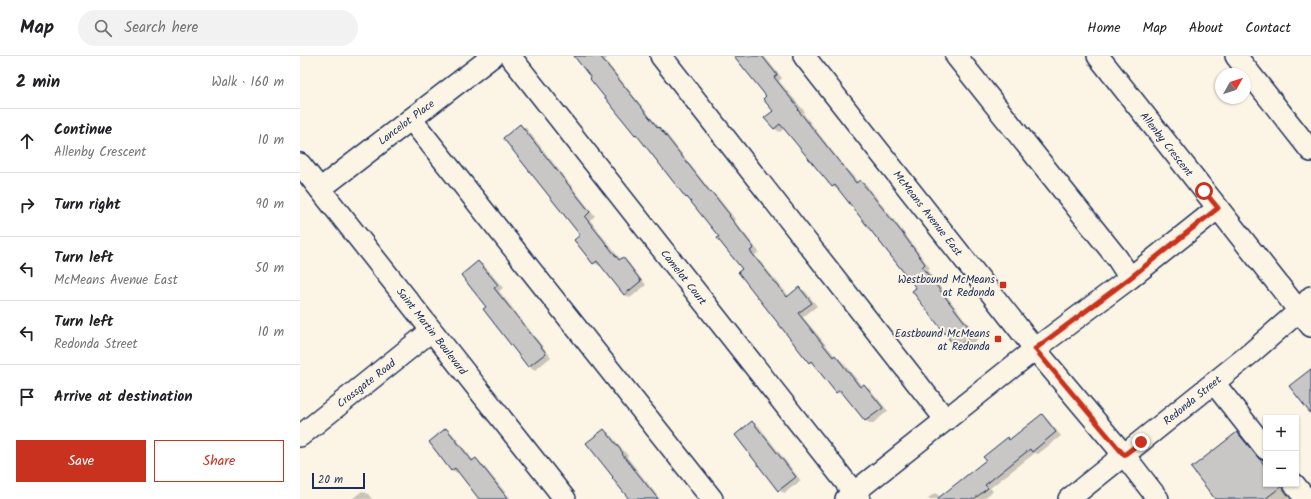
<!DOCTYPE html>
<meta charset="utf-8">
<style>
body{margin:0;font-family:Kalam,sans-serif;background:#f2f2f2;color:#202124}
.controls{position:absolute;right:12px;bottom:12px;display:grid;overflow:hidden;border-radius:0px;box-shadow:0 1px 3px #0004}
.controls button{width:36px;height:36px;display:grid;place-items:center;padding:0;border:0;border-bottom:1px solid #e0e0e0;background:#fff;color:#202124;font:20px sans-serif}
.compass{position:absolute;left:915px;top:12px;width:36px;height:36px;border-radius:50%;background:#fff;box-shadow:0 1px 3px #0004;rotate:51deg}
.scale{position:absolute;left:12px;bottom:10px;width:53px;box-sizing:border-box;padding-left:4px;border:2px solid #1b2f5e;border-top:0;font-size:11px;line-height:14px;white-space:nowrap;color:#1b2f5e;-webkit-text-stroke:3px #fcf5e5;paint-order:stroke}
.stop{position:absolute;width:12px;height:12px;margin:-9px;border:3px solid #c8321e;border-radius:50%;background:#fff}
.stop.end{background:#c8321e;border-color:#fff;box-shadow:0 1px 4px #0008}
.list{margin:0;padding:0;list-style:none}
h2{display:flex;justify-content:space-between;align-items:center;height:52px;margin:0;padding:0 16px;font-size:17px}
h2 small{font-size:13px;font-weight:400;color:#757577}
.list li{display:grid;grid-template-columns:26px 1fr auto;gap:12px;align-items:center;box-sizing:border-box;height:64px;padding:0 16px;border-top:1px solid #e0e0e0}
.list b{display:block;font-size:15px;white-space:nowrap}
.list p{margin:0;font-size:13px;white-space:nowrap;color:#757577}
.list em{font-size:13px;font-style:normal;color:#757577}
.actions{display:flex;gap:8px;padding:12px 16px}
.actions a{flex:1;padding:9px 0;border:1px solid #c8321e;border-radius:0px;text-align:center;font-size:14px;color:#c8321e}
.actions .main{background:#c8321e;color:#fff}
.icon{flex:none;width:22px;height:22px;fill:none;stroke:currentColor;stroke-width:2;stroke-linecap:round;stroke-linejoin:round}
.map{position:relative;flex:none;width:1011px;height:443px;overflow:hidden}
header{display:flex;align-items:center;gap:24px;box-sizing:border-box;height:56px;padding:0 20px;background:#fff;border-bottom:1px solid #e0e0e0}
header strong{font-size:19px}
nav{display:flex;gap:22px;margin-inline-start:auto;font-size:14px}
.search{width:280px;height:36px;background:#f2f2f2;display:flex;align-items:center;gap:10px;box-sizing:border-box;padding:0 14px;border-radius:22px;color:#757577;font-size:15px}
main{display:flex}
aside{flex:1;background:#fff}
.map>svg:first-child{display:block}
.shadow{fill:#0003}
.building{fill:#c8c7c6;stroke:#1b2f5e}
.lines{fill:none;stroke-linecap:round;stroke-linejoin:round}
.minor-casing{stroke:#1b2f5e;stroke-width:24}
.minor{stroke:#fcf5e5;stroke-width:21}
.route{stroke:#c8321e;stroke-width:5}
.poi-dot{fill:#c8321e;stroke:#fcf5e5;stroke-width:1.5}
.labels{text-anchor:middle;stroke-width:4;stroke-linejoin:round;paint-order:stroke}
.street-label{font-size:11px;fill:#1b2f5e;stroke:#fcf5e5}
.poi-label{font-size:11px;fill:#1b2f5e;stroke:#fcf5e5;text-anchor:end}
</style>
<header>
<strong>Map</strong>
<div class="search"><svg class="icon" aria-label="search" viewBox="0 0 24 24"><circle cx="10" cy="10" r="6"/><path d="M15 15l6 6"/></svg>Search here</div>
<nav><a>Home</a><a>Map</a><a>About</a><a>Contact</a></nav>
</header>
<main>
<aside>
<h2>2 min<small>Walk · 160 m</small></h2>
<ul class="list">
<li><svg class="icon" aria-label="ahead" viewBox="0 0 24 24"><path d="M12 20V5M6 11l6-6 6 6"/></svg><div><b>Continue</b><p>Allenby Crescent</p></div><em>10 m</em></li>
<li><svg class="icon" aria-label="right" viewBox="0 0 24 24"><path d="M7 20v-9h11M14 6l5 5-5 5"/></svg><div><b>Turn right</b></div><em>90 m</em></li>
<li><svg class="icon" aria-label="left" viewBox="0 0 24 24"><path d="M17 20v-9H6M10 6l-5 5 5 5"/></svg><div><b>Turn left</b><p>McMeans Avenue East</p></div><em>50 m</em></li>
<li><svg class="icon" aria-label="left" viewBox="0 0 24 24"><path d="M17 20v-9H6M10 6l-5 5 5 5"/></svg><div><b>Turn left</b><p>Redonda Street</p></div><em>10 m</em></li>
<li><svg class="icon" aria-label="arrive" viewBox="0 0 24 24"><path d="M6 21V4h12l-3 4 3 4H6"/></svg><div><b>Arrive at destination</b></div></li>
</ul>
<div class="actions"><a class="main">Save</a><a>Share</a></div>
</aside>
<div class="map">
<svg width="1011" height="443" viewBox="0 0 1011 443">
<rect width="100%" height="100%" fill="#fcf5e5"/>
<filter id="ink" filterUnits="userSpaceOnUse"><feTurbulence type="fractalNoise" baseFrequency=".025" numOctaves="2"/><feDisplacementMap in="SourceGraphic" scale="8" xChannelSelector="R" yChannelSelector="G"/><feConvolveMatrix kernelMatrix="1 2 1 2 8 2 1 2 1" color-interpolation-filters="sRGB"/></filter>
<g filter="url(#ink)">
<g class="shadow">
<path d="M275 0H305L307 3 305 4 361 74 365 76 413 138 417 140 435 163 434 164 459 196 455 199 489 240 499 232 505 235 517 250 503 261 535 300 541 304 562 330 564 329 569 332 588 355 572 368 566 365 545 338 543 339 537 336 515 309 510 306 420 181 391 144 387 142 339 81 335 78Z"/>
<path d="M434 0H464L482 22 479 25 505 56 503 57 533 96 558 126 560 125 566 128 608 182 630 212 627 214 679 282 663 295 657 292 614 235 617 233 539 133 538 134 532 130 485 72 480 76 475 73 466 62 474 55 467 41Z"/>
<path d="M220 69 226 72 295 160 290 164 321 204 323 203 328 206 346 229 330 242 325 239 301 209 300 210 294 207 281 180Z"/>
<path d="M179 206 184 209 203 232 199 235 251 301 235 314 229 310 184 254 188 251Z"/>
<path d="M742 359 747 363 761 380 738 398 735 397 690 432 693 435 683 443H627L635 437 641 441 687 405 708 383 710 384Z"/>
<path d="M452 366 458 369 501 425 484 437 479 434Z"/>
<path d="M146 373 152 377 174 405 176 403 181 407 211 443H181L159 416 157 417 152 414Z"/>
<path d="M304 374 309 377 328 400 327 401 360 443H332Z"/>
<path d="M937 377 943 380 966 409V428H982L993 443H917Z"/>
<path d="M62 435 68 438 72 443H52Z"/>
</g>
<g class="building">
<path d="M274 0H300L358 72 359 71 410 136 411 135 430 159 429 160 454 192 450 195 487 241 499 231 512 247 498 257 533 301 535 299 560 331 564 328 583 352 565 365 540 334 536 337 511 305 509 307 438 216 442 213 417 182 419 181 387 141 386 142 336 78 335 79 290 23 291 22Z"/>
<path d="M434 0H462L477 19 474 21 499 53 498 54 556 127 560 124 603 178 625 208 622 211 674 278 656 292 612 235 616 232 535 129 532 131 480 68 474 73 464 62 473 55 463 43 466 40Z"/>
<path d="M220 68 290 156 285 161 319 204 323 201 341 225 324 239 297 205 293 208 274 184 280 179 203 82Z"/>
<path d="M178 205 198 229 194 232 246 297 228 311 183 253 186 251 161 219Z"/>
<path d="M1011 313V358L989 330Z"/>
<path d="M742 358 756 376 732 396 730 393 685 429 688 432 674 443H637L686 404 683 401 708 381 709 384Z"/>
<path d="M452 365 496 421 478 435 435 379Z"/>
<path d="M146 372 172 405 176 402 208 443H179L155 412 151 415 129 386Z"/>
<path d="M304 373 323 397 322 398 358 443H329L312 422 313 421 286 387Z"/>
<path d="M937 376 966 411V428H982V430L965 443H915L891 412Z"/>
</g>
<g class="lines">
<defs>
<g id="minor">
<path d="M210 0 559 443"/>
<path d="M361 0 646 364"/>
<path d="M504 0 735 293 824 399 858 443"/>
<path d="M656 0 817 202 830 222"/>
<path d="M798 0 1011 270"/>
<path d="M936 0 1011 95"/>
<path d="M111 63 412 443"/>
<path d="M0 108 265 443"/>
<path d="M20 133 193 0"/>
<path d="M914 327 966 393"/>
<path d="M0 380 131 275"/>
<path d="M994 428 1006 443"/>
<path d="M546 443 735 293 830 222 918 152"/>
<path d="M769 443 951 297 999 255 1011 241"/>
</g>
</defs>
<use href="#minor" class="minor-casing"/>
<use href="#minor" class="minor"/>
</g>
</g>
<g class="lines" filter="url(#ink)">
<path class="route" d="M841 386 824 399 735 293 830 222 918 152 904 135"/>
</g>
<g class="poi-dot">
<rect x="699" y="225" width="8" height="8" rx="2"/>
<rect x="694" y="279" width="8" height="8" rx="2"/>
</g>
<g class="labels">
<g class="street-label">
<text transform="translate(106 66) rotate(-37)" y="4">Lancelot Place</text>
<text transform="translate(867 88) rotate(52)" y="4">Allenby Crescent</text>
<text transform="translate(628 157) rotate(52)" y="4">McMeans Avenue East</text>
<text transform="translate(384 221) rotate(52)" y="4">Camelot Court</text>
<text transform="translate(132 275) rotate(52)" y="4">Saint Martin Boulevard</text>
<text transform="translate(66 327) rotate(-38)" y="4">Crossgate Road</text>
<text transform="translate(892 344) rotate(-39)" y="4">Redonda Street</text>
</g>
<g class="poi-label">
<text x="695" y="227">Westbound McMeans<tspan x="695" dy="13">at Redonda</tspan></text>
<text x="690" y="281">Eastbound McMeans<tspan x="690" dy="13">at Redonda</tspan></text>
</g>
</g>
</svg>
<div class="controls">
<button>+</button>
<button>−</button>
</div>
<svg class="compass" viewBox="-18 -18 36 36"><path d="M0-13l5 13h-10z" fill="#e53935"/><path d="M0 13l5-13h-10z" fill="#757577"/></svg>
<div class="scale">20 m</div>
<div class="stop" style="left:904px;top:135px"></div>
<div class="stop end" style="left:841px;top:386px"></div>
</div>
</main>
